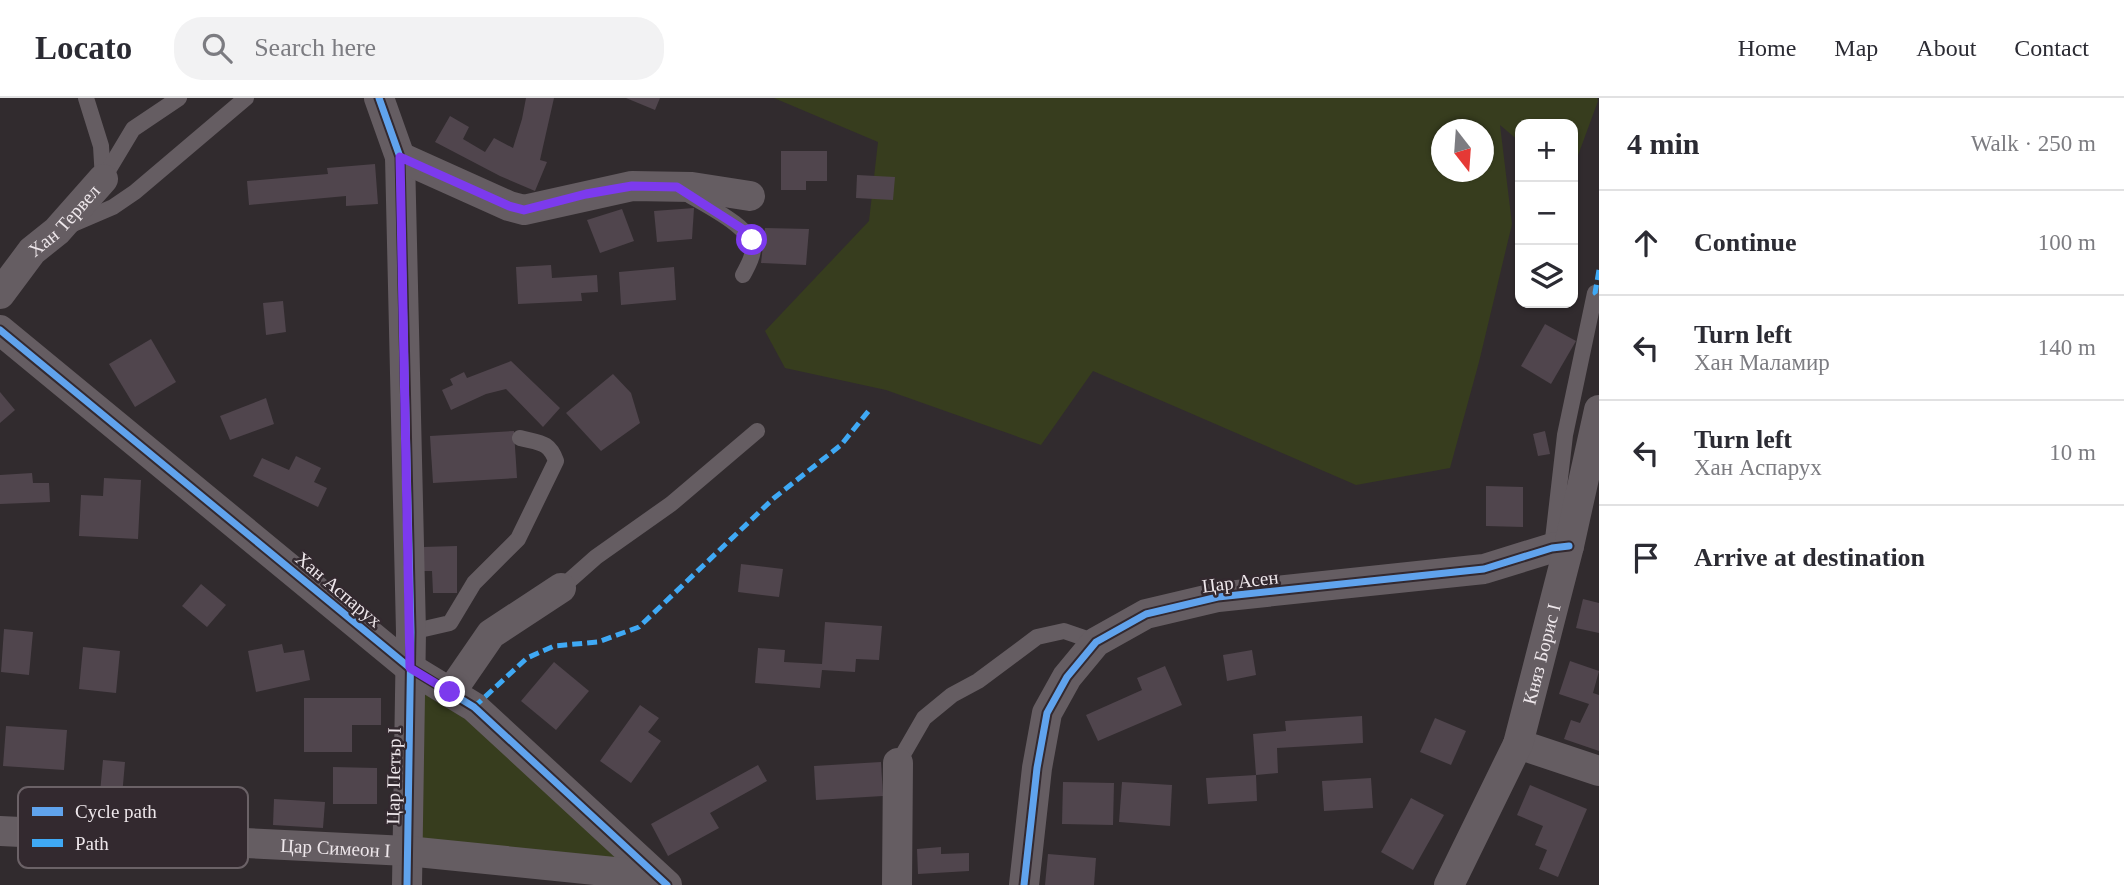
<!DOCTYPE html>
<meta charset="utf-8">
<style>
body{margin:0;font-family:"Times New Roman",serif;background:#f2f2f3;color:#2b2b33}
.controls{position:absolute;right:21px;top:21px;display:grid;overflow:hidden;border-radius:14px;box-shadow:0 2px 5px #0004}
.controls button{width:63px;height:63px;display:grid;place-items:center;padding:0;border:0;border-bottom:2px solid #e1e1e2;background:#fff;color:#2b2b33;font:35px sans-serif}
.compass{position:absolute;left:1431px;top:21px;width:63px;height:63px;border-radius:50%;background:#fff;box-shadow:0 2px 5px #0004;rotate:163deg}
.stop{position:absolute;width:21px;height:21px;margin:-16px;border:5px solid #7c3aed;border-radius:50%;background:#fff}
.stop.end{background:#7c3aed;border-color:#fff;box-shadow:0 2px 7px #0008}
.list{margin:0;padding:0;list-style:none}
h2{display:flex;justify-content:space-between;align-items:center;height:91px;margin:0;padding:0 28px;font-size:30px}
h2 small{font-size:23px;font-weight:400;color:#7c7c81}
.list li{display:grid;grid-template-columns:46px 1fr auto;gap:21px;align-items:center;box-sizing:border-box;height:105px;padding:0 28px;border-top:2px solid #e1e1e2}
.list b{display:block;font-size:26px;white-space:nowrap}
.list p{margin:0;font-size:23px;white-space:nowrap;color:#7c7c81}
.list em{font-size:23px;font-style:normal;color:#7c7c81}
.icon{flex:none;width:38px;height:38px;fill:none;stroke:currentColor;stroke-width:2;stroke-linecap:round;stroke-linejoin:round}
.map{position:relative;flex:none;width:1599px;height:787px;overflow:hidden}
header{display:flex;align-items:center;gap:42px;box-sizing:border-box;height:98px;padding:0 35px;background:#fff;border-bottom:2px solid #e1e1e2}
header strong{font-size:33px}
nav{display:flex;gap:38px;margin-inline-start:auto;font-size:24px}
.search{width:490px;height:63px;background:#f2f2f3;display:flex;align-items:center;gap:18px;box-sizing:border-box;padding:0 24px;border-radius:28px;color:#7c7c81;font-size:26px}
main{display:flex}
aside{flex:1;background:#fff}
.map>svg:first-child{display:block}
.green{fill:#373d1e;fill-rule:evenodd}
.building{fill:#50454d}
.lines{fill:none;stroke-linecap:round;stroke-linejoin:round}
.service{stroke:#655d62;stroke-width:16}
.minor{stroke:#655d62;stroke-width:30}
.quiet{stroke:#3fa9f5;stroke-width:5;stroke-dasharray:10 5;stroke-linecap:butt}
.cycleway-casing{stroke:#33292f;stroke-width:11}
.cycleway{stroke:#60a3ed;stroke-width:7}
.route{stroke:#7c3aed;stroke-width:9}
.labels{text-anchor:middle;stroke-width:5;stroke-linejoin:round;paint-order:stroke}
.street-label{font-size:19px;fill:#eee7eb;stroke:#33292f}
.key{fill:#33292f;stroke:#6b6267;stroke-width:2}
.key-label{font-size:19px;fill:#eee7eb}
</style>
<header>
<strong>Locato</strong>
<div class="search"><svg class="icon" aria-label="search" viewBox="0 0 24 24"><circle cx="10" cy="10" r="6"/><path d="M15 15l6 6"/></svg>Search here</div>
<nav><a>Home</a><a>Map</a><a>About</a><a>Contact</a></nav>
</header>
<main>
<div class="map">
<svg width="1599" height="787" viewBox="0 0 1599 787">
<rect width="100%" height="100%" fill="#312b2e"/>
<g class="green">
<path d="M774 0H1597L1598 3 1573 71V26H1520V44L1500 27 1512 126 1479 264 1450 370 1356 387 1093 273 1041 347 886 292 785 270 765 233 869 123 878 44ZM1442 32H1484V74H1442Z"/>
<path d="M420 593 472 625 617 760 418 740Z"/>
</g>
<g class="building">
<path d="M526 0H554L540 62 547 64 535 93 500 78 435 44 450 18 469 29 463 41 485 54 494 40 513 50 522 21Z"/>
<path d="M626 0H660L655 12Z"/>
<path d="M781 53H827V83H806V92H781Z"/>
<path d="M375 66 378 106 346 108V98L249 107 247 83 328 76 327 70Z"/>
<path d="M857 77 895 79 893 102 856 100Z"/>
<path d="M694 110 692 141 657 144 654 113Z"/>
<path d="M622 111 634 143 600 155 587 122Z"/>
<path d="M765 130 809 131 806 167 761 165Z"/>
<path d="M551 167 552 180 597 177 598 194 581 195 582 203 518 206 516 169Z"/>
<path d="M674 169 676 202 621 207 619 174Z"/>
<path d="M283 203 286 234 266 237 263 205Z"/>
<path d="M1545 226 1576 243 1551 286 1521 268Z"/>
<path d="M151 241 176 284 135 309 109 266Z"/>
<path d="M511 263 560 310 543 329 506 291 486 296 451 312 442 292 453 287 450 281 464 274 467 280Z"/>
<path d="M613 276 631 295 640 325 601 353 566 315Z"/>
<path d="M0 294 15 312 0 325Z"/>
<path d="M266 300 274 326 230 342 220 318Z"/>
<path d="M514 333 517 380 433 385 430 338Z"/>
<path d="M1545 333 1550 356 1538 358 1533 336Z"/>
<path d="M296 358 321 370 314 384 327 390 318 409 253 378 262 360 289 372Z"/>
<path d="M32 375 33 385H49L50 404 0 406V377Z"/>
<path d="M104 380 141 382 138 441 79 438 81 397 103 398Z"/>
<path d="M1486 388 1523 389V429L1486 428Z"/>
<path d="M457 448V495H433L432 473H423V449Z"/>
<path d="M741 466 783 471 779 499 738 494Z"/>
<path d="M201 486 226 507 207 529 182 508Z"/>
<path d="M1583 501 1599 505V535L1576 530Z"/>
<path d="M825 524 882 528 879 562 856 561 855 574 822 572 820 590 755 585 758 550 785 552 784 564 822 566Z"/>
<path d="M4 531 33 534 29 577 1 574Z"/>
<path d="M282 546 284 555 304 552 310 582 256 594 248 553Z"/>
<path d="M83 549 120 553 116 595 79 591Z"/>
<path d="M1252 552 1256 577 1227 583 1223 557Z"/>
<path d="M1570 563 1599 573 1593 595 1599 597V653L1564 641 1571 622 1580 625 1589 606 1559 596Z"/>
<path d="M554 564 589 593 556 632 521 603Z"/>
<path d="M1165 568 1182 607 1098 643 1086 617 1142 592 1137 580Z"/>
<path d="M304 600H381V627H352V654H304Z"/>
<path d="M640 607 659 620 648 634 661 643 631 685 600 663Z"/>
<path d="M1362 618 1363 645 1277 650 1278 675 1256 677 1257 703 1208 706 1206 680 1256 677 1253 636 1286 633 1285 623Z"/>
<path d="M1435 620 1466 633 1451 667 1420 654Z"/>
<path d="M6 628 67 632 64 672 3 668Z"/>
<path d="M103 662 125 664 122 698H130L129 719 98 717Z"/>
<path d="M881 664 883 698 816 702 814 668Z"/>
<path d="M758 667 767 683 710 715 719 730 668 758 651 726Z"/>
<path d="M333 669 377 670V706H333Z"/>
<path d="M1371 680 1373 710 1324 713 1322 683Z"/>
<path d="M1063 684 1114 685 1113 727 1062 726Z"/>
<path d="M1122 684 1172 687 1170 728 1119 724Z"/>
<path d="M1530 687 1587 711 1558 779 1539 771 1547 752 1535 747 1543 728 1517 717Z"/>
<path d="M1411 700 1444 717 1413 772 1381 754Z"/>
<path d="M274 701 325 704 323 730 273 727Z"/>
<path d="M941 749V756L969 755V773L918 776 917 751Z"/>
<path d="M1048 756 1096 760 1094 787H1045Z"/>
</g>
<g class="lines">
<g class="service">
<path d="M86 0 101 48 103 81"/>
<path d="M103 81 133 31 179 0"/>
<path d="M686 95C703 106 753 129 753 151 753 160 747 169 743 177"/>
<path d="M71 127 113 109 135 94 246 0"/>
<path d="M1552 450 1565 337 1595 195"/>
<path d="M561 490 596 459 671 406 757 333"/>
<path d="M411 534 450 525 474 485 518 441 556 363C549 343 539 345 520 340"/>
<path d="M898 665 924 620 952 597 978 583 1037 539 1064 533 1096 544"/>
</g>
<g class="minor">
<path d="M379 0 400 59 411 534 407 787"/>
<path d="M400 59 509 108 524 112 632 88 692 89 750 98"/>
<path id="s1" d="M0 196 32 153 57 133 103 81"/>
<path d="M0 232 410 570 474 609 667 787"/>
<path d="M451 594 491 536 561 490"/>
<path d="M1518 646 1599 673"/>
<path id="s2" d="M0 733 407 753 654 778"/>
<path d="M897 787 898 665"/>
<path d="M1024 787 1037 670 1047 615 1067 579 1096 544 1146 516 1218 499 1484 471 1552 450 1569 448"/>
<path id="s3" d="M1449 787 1518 646 1569 448 1599 312"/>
</g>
<g class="quiet">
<path d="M1599 172 1595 195 1599 200"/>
<path d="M474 609 527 560 554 548 598 544 639 529 774 400 841 347 871 310"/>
</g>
<defs>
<g id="cycleway">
<path d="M379 0 400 59 411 534 407 787"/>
<path d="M0 232 410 570 474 609 667 787"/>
<path d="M1024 787 1037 670 1047 615 1067 579 1096 544 1146 516 1218 499 1484 471 1552 450 1569 448"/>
</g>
</defs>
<use href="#cycleway" class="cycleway-casing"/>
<use href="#cycleway" class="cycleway"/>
</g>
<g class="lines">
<path class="route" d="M450 594 410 570 400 59 509 108 524 112 586 96 632 88 677 89 744 132 752 142"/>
</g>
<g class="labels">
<g class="street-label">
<text dy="7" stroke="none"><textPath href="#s1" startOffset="98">Хан Тервел</textPath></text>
<text transform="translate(1240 483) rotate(-7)" y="7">Цар Асен</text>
<text transform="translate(339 491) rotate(40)" y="7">Хан Аспарух</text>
<text dy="7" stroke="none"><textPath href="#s3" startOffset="250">Княз Борис I</textPath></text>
<text transform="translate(393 678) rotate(-89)" y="7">Цар Петър I</text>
<text dy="7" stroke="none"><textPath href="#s2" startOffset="336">Цар Симеон I</textPath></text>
</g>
</g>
<rect x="18" y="689" width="230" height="81" rx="10" class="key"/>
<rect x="32" y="709" width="31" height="9" fill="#60a3ed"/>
<rect x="32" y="741" width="31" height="8" fill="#3fa9f5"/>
<g class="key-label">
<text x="75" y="720">Cycle path</text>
<text x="75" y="752">Path</text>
</g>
</svg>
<div class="controls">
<button>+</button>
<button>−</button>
<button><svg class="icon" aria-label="layers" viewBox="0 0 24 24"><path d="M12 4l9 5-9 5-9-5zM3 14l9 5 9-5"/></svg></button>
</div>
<svg class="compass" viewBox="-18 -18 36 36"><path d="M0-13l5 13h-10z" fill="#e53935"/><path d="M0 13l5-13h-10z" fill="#7c7c81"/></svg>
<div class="stop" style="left:752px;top:142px"></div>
<div class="stop end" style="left:450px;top:594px"></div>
</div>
<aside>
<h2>4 min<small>Walk · 250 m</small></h2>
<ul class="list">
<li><svg class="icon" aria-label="ahead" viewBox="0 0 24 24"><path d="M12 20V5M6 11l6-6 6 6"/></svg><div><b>Continue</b></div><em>100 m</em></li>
<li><svg class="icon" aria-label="left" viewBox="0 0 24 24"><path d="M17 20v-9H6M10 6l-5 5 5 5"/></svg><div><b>Turn left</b><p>Хан Маламир</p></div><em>140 m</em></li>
<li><svg class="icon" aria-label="left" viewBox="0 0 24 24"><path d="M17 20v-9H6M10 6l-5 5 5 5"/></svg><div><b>Turn left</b><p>Хан Аспарух</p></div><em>10 m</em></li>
<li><svg class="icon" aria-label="arrive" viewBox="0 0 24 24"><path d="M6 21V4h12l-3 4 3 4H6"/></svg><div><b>Arrive at destination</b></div></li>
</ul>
</aside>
</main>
